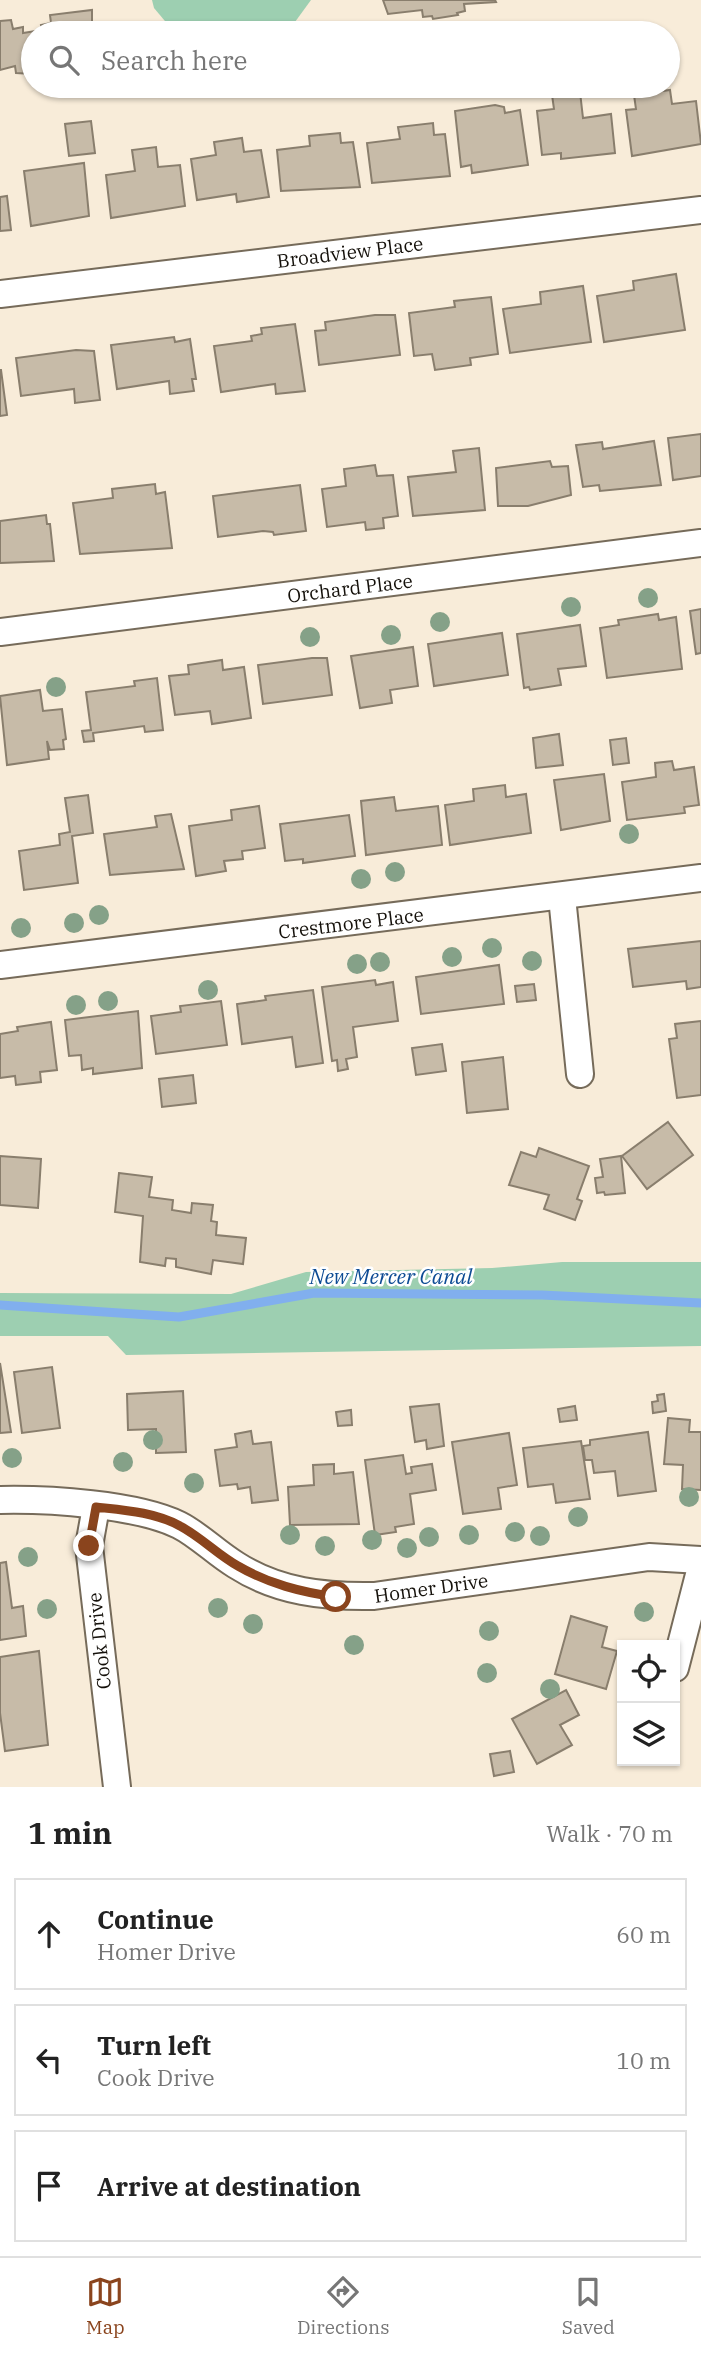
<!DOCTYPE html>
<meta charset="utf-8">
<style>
body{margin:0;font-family:"IBM Plex Serif",serif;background:#f6f6f6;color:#222}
.controls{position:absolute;right:21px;bottom:21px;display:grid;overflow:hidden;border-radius:0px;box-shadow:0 2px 5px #0004}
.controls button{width:63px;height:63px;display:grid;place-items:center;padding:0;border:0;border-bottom:2px solid #e0e0e0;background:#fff;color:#222;font:35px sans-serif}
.stop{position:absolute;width:21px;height:21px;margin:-16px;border:5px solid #8a441d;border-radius:50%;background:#fff}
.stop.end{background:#8a441d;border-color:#fff;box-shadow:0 2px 7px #0008}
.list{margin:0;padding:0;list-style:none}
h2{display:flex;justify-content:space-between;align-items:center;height:91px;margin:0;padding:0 28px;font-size:30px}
h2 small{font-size:23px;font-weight:400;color:#767676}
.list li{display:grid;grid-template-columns:46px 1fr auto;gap:21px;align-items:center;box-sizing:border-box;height:112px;margin:0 14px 14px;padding:0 14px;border:2px solid #e0e0e0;border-radius:0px}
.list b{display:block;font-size:26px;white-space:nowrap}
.list p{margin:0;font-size:23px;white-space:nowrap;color:#767676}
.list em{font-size:23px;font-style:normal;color:#767676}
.icon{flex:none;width:38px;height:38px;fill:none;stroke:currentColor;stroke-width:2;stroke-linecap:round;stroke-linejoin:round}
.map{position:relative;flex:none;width:701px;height:1787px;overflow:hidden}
.search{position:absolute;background:#fff;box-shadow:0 2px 5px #0004;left:21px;right:21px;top:21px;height:77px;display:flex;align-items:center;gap:18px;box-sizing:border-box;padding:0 24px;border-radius:38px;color:#767676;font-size:26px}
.sheet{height:469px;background:#fff}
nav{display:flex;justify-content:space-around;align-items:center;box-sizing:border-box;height:98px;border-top:2px solid #e0e0e0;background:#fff;font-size:19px;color:#767676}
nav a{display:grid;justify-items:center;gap:4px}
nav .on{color:#8a441d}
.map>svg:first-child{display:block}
.green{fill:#9dcfb1}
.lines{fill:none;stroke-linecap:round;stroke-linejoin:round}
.stream{stroke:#81afee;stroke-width:9}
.building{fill:#c7bba8;stroke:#897e6d;stroke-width:2}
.street-casing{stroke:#766b5a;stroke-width:30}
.street{stroke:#fff;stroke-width:26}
.tree{fill:#85a188}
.route{stroke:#8a441d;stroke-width:9}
.labels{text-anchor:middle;stroke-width:5;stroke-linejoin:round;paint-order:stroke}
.street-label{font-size:19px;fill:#14100a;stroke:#fff}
.water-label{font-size:21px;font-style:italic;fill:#0d4b94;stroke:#fff}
</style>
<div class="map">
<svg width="701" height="1787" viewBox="0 0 701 1787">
<rect width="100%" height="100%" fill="#f8ecd9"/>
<g class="green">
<path d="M152 0H311L287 33H175L154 8Z"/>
<path d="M562 1262H701V1346L126 1355 108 1336H0V1293L231 1294 306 1272 492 1268Z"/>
</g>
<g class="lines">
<path class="stream" d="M0 1305 179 1317 314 1293 542 1295 701 1303"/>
</g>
<g class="building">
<path d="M383 0H495L496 2 464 4 465 11 457 13 458 15 433 19 432 16 423 17 422 10 388 14Z"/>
<path d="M92 10V33H33V74L16 73 15 66 0 70V21L11 20 13 29 23 27V33L42 30 41 25 51 23 50 15Z"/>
<path d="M670 90 672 104 696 101 701 144 632 156 626 110 636 109 634 95Z"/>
<path d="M580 92 583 118 611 114 615 153 561 159V153L542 155 537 111 554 109 552 95Z"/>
<path d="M495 105 504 107 505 113 520 110 528 165 472 173 471 165 461 167 455 111Z"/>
<path d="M91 121 95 153 69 156 65 124Z"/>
<path d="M433 123 434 135 445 134 450 176 372 183 367 143 400 139 398 127Z"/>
<path d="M340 133 341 143 353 142 360 187 281 191 277 150 310 146 309 136Z"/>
<path d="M242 138 244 152 261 150 269 197 237 202 236 194 197 200 191 159 216 155 214 142Z"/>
<path d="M156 147 158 167 180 165 185 206 111 218 106 175 135 171 132 150Z"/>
<path d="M84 163 89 216 31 226 24 171Z"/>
<path d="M7 196 11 230 0 231V197Z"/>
<path d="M676 274 685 330 604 342 597 296 634 290 633 281Z"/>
<path d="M583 286 591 342 510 353 503 309 541 304 540 292Z"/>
<path d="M491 297 498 354 470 358 471 365 435 370 432 354 414 356 409 313 455 307 454 301Z"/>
<path d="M375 315H395L400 355 319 365 315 331 326 330 325 322Z"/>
<path d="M295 324 305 391 276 394 275 384 221 392 214 346 252 341 251 336 262 334 261 328Z"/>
<path d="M174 337 175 342 190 339 196 379H192L194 391 170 394 169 381 117 389 111 345Z"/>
<path d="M76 350 94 351 100 400 75 403 74 389 21 396 16 358Z"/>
<path d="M1 370 7 415 0 416V370Z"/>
<path d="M701 434V476L673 480 668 438Z"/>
<path d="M654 441 661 485 600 491 599 485 583 487 576 445 602 442 603 449Z"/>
<path d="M479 448 485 510 413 516 408 477 456 472 453 451Z"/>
<path d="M550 461 552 467 568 466 571 495 528 506H498L496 468Z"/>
<path d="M375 465 377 476 393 475 398 516 383 518 384 528 366 530 365 522 327 527 322 489 346 486 344 469Z"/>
<path d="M155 484 156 494 165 492 172 548 80 554 73 503 113 498 112 489Z"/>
<path d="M300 485 306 531 274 535 273 532 263 531 218 537 213 496Z"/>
<path d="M46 515 47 524H50L54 561 0 563V521Z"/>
<path d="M701 609V653L696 654 690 611Z"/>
<path d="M658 614 659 620 676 617 682 669 607 678 600 628 619 625 618 620Z"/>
<path d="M580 625 586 666 558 669 561 685 530 690 529 687 524 688 517 634Z"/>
<path d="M502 633 508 675 434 686 428 644Z"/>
<path d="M413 647 418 686 390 690 392 703 360 708 351 656Z"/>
<path d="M312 658H327L332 695 263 704 258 665Z"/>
<path d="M222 660 223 670 244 667 251 718 212 724 210 711 175 715 169 676 189 674 188 665Z"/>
<path d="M157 678 163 730 145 732 144 726 93 733 94 741 84 742 82 731 91 730 86 692 135 686 134 681Z"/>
<path d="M40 690 43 711 62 709 66 739 63 740 64 749 50 750 47 741 49 759 7 765 0 696Z"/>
<path d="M559 734 563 765 536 768 533 738Z"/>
<path d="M626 738 629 763 613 765 610 740Z"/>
<path d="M672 761 674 770 694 767 699 805 684 807 685 813 627 820 622 782 656 777 655 763Z"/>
<path d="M604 774 610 821 561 830 554 780Z"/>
<path d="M505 785 506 797 526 794 531 833 450 845 445 805 474 801 473 789Z"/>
<path d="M88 795 93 833 72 836 78 883 24 890 19 851 60 845 59 834 70 832 65 798Z"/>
<path d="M394 797 396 811 438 806 442 845 366 855 361 801Z"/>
<path d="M259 806 265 848 242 851 243 859 224 861 226 871 196 876 189 826 232 820 231 810Z"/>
<path d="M171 814 184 869 110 875 104 834 157 827 155 816Z"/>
<path d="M349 815 355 856 303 863V859L285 861 280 824Z"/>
<path d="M701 941V987L687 989 686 981 633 987 628 949Z"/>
<path d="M499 965 504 1004 421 1014 416 977Z"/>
<path d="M375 980 376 985 393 982 398 1021 353 1027 357 1057 346 1059 348 1069 338 1071 337 1060 332 1061 322 987Z"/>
<path d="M534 984 536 1000 517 1002 515 986Z"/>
<path d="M313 990 323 1063 296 1067 292 1037 242 1044 237 1004 266 1000 265 996Z"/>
<path d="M221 1001 227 1045 156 1054 151 1016 181 1012 180 1006Z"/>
<path d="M138 1011 142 1068 93 1074V1068L82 1070 81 1055 69 1056 65 1020Z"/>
<path d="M701 1021V1095L677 1098 669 1039 677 1038 675 1024Z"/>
<path d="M51 1022 57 1070 40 1072 41 1082 16 1085 15 1076 0 1078V1034L18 1031 17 1027Z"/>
<path d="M442 1044 446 1071 416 1075 412 1048Z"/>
<path d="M503 1057 508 1109 467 1113 462 1062Z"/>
<path d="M193 1075 196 1103 162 1107 159 1079Z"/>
<path d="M668 1122 693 1155 647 1189 622 1156Z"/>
<path d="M539 1148 589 1166 577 1199 582 1201 575 1220 544 1209 549 1195 509 1185 521 1152 536 1157Z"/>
<path d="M0 1156 41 1159 38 1208 0 1205Z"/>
<path d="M621 1156 625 1193 605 1195 604 1192 597 1193 595 1178 603 1177 600 1159Z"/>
<path d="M119 1173 152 1177 149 1197 173 1200 172 1210 191 1213 192 1203 213 1205 211 1221 217 1222 216 1235 246 1238 243 1264 213 1260 211 1274 176 1267V1259L166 1258 165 1266 140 1262 143 1216 115 1212Z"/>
<path d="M0 1363 11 1432 0 1433Z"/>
<path d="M52 1367 60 1428 22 1433 14 1372Z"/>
<path d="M183 1391 186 1452 156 1453V1429L128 1430 127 1394Z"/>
<path d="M664 1394 666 1411 653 1413 652 1402 658 1401 657 1395Z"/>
<path d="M439 1404 444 1446 427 1449 426 1440 415 1442 410 1407Z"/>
<path d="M575 1406 577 1420 560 1422 558 1409Z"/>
<path d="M351 1410 352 1425 338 1426 336 1412Z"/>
<path d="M668 1418 690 1420 689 1432H701V1490L682 1489 683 1465 664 1464Z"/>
<path d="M251 1431 253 1444 271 1442 278 1500 252 1503 250 1487 238 1489 237 1484 220 1486 215 1450 237 1447 235 1434Z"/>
<path d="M648 1432 656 1491 618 1496 615 1471 594 1473 592 1460H585L583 1446 590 1445V1440Z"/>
<path d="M509 1433 517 1485 498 1488 501 1509 463 1514 452 1442Z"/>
<path d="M581 1441 590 1499 556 1503 553 1484 528 1487 523 1448Z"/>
<path d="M403 1455 406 1474 412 1473 411 1467 432 1464 436 1490 410 1494 414 1524 395 1527 396 1532 375 1535 365 1460Z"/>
<path d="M334 1464V1474L353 1472 359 1524 290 1525 288 1487 314 1485 313 1465Z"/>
<path d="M6 1562 12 1608 23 1606 26 1636 0 1640V1563Z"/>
<path d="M571 1616 607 1627 602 1647 617 1651 606 1689 555 1674Z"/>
<path d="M39 1651 48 1745 5 1751 0 1713V1657Z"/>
<path d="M566 1690 579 1715 560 1725 572 1745 537 1764 512 1719Z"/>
<path d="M510 1751 514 1772 494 1776 490 1754Z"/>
</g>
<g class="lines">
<defs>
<g id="street">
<path d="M0 294 701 210"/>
<path d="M0 632 701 543"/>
<path d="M562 897 580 1074"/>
<path d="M0 965 701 878"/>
<path d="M0 1500C48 1499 136 1504 179 1525 199 1535 216 1553 236 1565 278 1592 325 1597 374 1596L649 1557 701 1560"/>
<path d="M96 1507 89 1546 117 1787"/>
<path d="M675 1668 701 1567"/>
</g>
</defs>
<use href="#street" class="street-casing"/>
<use href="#street" class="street"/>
</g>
<g class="tree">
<circle cx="648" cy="598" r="10"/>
<circle cx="571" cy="607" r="10"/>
<circle cx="440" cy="622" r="10"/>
<circle cx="391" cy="635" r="10"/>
<circle cx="310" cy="637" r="10"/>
<circle cx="56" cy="687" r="10"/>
<circle cx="629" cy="834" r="10"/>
<circle cx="395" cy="872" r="10"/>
<circle cx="361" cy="879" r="10"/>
<circle cx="99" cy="915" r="10"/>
<circle cx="74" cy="923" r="10"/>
<circle cx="21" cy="928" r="10"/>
<circle cx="492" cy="948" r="10"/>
<circle cx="452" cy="957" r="10"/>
<circle cx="532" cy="961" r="10"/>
<circle cx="380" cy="962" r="10"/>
<circle cx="357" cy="964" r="10"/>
<circle cx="208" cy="990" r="10"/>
<circle cx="108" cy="1001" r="10"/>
<circle cx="76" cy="1005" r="10"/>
<circle cx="153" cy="1440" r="10"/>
<circle cx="12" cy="1458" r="10"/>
<circle cx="123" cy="1462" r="10"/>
<circle cx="194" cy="1483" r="10"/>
<circle cx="689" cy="1497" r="10"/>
<circle cx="578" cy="1517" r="10"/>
<circle cx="515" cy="1532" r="10"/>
<circle cx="290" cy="1535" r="10"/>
<circle cx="469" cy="1535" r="10"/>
<circle cx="540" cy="1536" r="10"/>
<circle cx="429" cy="1537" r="10"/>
<circle cx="372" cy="1540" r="10"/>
<circle cx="325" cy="1546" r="10"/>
<circle cx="407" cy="1548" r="10"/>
<circle cx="28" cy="1557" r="10"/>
<circle cx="218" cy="1608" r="10"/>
<circle cx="47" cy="1609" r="10"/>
<circle cx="644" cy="1612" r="10"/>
<circle cx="253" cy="1624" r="10"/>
<circle cx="489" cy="1631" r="10"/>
<circle cx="354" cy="1645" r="10"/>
<circle cx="487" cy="1673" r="10"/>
<circle cx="550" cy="1689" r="10"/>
</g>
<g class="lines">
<path class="route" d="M89 1546 96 1507C123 1510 155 1512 180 1526 201 1537 218 1555 238 1566 269 1584 301 1592 336 1597"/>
</g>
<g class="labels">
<g class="street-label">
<text transform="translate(350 252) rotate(-7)" y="7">Broadview Place</text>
<text transform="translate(350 588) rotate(-7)" y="7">Orchard Place</text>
<text transform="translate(351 923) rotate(-7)" y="7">Crestmore Place</text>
<text transform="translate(431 1588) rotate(-8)" y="7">Homer Drive</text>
<text transform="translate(99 1641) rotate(-96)" y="7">Cook Drive</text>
</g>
<g class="water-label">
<text x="391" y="1284">New Mercer Canal</text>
</g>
</g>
</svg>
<div class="controls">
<button><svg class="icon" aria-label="locate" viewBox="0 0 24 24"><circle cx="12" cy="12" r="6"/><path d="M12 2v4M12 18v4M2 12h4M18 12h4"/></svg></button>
<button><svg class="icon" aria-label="layers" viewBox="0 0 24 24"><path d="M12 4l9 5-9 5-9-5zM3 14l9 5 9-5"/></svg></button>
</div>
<div class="stop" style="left:336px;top:1597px"></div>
<div class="stop end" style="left:89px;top:1546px"></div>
<div class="search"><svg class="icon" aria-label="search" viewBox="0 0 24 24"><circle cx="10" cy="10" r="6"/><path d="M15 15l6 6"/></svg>Search here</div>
</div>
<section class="sheet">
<h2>1 min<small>Walk · 70 m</small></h2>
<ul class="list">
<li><svg class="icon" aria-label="ahead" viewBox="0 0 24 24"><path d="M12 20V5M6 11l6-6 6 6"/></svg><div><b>Continue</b><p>Homer Drive</p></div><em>60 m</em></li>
<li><svg class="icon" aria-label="left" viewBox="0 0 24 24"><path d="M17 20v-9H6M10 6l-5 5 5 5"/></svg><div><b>Turn left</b><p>Cook Drive</p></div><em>10 m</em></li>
<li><svg class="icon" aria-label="arrive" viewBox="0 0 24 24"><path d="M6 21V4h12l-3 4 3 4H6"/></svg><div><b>Arrive at destination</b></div></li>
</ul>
</section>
<nav>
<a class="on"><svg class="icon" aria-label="map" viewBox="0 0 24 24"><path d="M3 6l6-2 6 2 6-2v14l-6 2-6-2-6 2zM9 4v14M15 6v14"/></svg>Map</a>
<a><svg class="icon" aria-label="directions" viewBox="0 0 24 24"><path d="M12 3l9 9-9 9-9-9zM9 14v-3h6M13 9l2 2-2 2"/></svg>Directions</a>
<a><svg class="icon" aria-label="saved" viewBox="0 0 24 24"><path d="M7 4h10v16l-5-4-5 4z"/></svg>Saved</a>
</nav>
